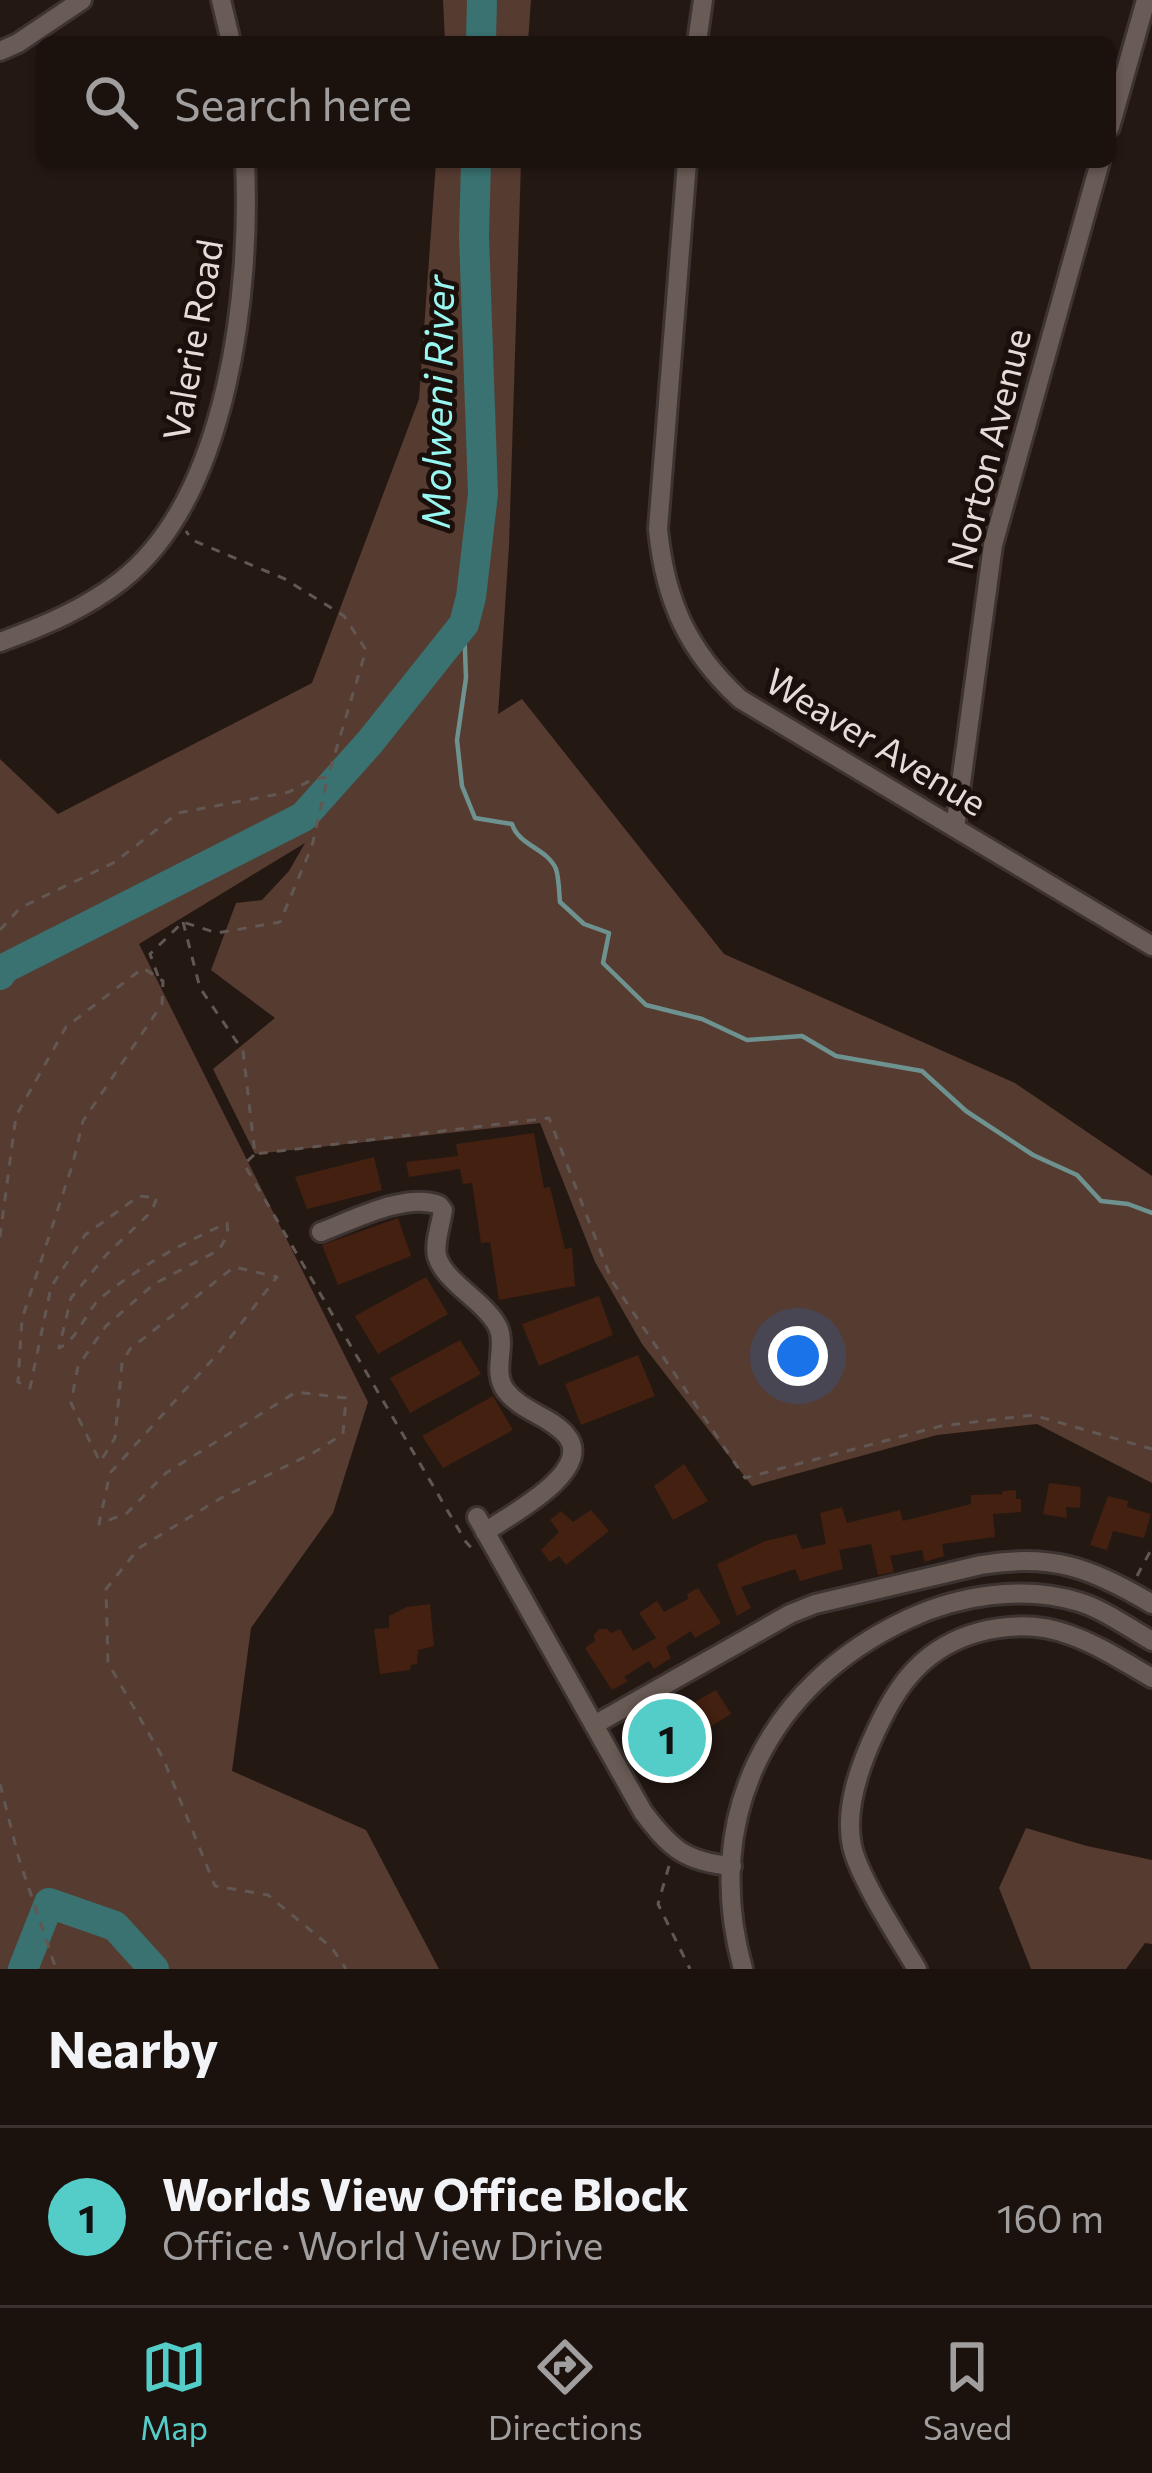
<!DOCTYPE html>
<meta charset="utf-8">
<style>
body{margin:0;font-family:Commissioner,sans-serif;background:#241b17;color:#f1f3f6}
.you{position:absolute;left:798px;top:1356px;width:42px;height:42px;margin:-30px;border:9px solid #fff;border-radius:50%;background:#1a73e8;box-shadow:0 0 0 18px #1a73e833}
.badge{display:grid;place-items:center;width:78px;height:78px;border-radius:50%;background:#54cdc8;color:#111;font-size:39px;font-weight:700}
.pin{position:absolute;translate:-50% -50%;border:6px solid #fff;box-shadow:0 3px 12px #0006}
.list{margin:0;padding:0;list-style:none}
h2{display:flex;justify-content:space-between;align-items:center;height:156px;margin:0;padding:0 48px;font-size:51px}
h2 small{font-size:39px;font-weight:400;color:#a09e9e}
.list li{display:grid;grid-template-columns:78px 1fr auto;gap:36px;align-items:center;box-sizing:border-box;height:180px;padding:0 48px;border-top:3px solid #39322e}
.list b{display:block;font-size:45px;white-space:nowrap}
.list p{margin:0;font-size:39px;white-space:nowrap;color:#a09e9e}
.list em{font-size:39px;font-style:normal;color:#a09e9e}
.icon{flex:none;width:66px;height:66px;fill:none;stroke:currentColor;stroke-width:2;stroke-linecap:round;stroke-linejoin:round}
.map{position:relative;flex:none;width:1152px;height:1969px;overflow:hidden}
.search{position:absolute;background:#1b120e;box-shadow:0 3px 9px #0004;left:36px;right:36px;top:36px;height:132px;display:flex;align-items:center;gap:30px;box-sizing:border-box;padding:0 42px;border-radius:18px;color:#a09e9e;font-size:45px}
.sheet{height:336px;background:#1b120e}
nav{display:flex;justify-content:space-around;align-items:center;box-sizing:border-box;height:168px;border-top:3px solid #39322e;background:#1b120e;font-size:33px;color:#a09e9e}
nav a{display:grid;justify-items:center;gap:6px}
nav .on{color:#54cdc8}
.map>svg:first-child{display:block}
.green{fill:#563b30}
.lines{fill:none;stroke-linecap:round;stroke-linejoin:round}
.stream{stroke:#6d9290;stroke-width:4.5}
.river{stroke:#397270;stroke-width:30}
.building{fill:#432010}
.minor-casing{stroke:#3d3431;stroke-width:24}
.path{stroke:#625753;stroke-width:3;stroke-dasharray:9 9;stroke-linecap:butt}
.minor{stroke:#695b55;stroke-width:18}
.labels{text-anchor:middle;stroke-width:10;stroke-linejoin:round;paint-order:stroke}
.street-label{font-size:36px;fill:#e5dcd9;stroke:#1a0f0a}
.water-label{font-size:39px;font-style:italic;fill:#99f7f2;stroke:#1a0f0a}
</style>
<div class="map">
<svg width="1152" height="1969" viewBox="0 0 1152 1969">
<rect width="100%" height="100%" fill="#241813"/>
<g class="green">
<path d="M443 0H531L528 42H445Z"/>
<path d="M436 162H521L509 546 498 714 522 699 724 954 1015 1083 1152 1176V1483L1037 1424 937 1435 752 1486 642 1344 595 1262 540 1123 255 1154 213 1069 275 1018 211 970 236 903 262 900 289 871 305 843 139 944 368 1402 333 1513 251 1628 232 1771 366 1830 439 1969H0V759L58 814 312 683 419 399Z"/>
<path d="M1026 1828 1087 1846 1152 1860V1944L1145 1943 1126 1969H1031L999 1888Z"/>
</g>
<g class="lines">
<path class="stream" d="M464 624 466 678 457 740 462 786 475 818 512 824C519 846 547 848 556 869 559 878 559 892 560 902L584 924 609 933 603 963 646 1005 702 1019 747 1040 802 1036 836 1056 922 1071 966 1111 1033 1155 1077 1175 1101 1201 1128 1204 1152 1213"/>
<g class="river">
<path d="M481 42 482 0"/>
<path d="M0 975 5 968 303 817 370 742 464 624 471 597 483 494 474 236 476 162"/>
<path d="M23 1969 49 1903 115 1926 154 1969"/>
</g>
</g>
<g class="building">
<path d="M534 1133 544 1188 550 1187 565 1249 572 1248 575 1286 499 1300 490 1242 481 1243 472 1183 463 1184 460 1169 409 1177 406 1162 458 1156 456 1144Z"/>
<path d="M374 1157 382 1190 307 1209 295 1177Z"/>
<path d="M398 1218 411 1256 338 1285 322 1245Z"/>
<path d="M426 1277 448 1314 378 1354 355 1316Z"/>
<path d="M599 1296 613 1335 539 1366 522 1324Z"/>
<path d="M460 1340 481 1374 410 1413 390 1378Z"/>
<path d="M638 1355 655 1396 581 1425 565 1384Z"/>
<path d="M493 1396 513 1430 443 1468 422 1436Z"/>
<path d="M684 1464 708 1501 673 1520 654 1486Z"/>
<path d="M1049 1483 1081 1487 1080 1508 1066 1507 1067 1518 1043 1514Z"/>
<path d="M1016 1490V1499H1021V1512L993 1514 995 1537 942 1544 944 1556 925 1562 922 1550 890 1556 894 1572 878 1575 871 1544 839 1550 843 1569 800 1581 795 1569 741 1587 751 1608 737 1616 717 1564 765 1541 796 1534 802 1549 826 1544 820 1513 842 1507 847 1523 900 1510 903 1521 971 1504V1495L1002 1494 1003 1491Z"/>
<path d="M1108 1496 1128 1501 1127 1507 1151 1514 1144 1538 1113 1531 1107 1550 1090 1545Z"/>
<path d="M591 1510 609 1531 566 1565 559 1556 550 1562 541 1550 559 1532 550 1520 561 1511 573 1522Z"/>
<path d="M698 1588 721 1623 695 1638 691 1631 666 1647 671 1658 654 1669 649 1661 624 1677 628 1681 612 1690 585 1648 595 1641 594 1635 599 1629H607L611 1633 620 1629 633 1651 656 1638 639 1613 657 1601 664 1612 688 1599 687 1594Z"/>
<path d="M430 1604 434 1646 418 1650 417 1664 411 1665 410 1670 380 1674 374 1629 389 1628V1616L407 1607Z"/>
<path d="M716 1690 731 1714 682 1744 695 1770 670 1785 640 1732Z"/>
</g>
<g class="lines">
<defs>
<g id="minor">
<path d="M221 0 231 42"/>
<path d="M697 42 703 0"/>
<path d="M0 51 18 43 82 0"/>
<path d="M1110 127 1146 0"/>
<path d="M687 162 658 529C665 600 687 650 740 699L1152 946"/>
<path d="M0 642C44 626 85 609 122 580 229 495 251 290 245 162"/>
<path d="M955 828 993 545 1100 162"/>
<path d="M321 1232C353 1220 406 1192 439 1205L443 1210C441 1224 434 1243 437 1256 444 1282 486 1302 498 1327 507 1348 491 1371 506 1391 521 1411 550 1416 566 1435 597 1470 508 1516 485 1532"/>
<path d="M477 1517 643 1812C670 1848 685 1862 732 1866"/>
<path d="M594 1725 790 1614 815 1604 981 1565C1052 1553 1092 1568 1152 1604"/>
<path d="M743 1969C701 1818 767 1685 908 1619 959 1595 1024 1585 1079 1602 1105 1610 1129 1628 1152 1641"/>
<path d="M917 1969C899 1939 859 1878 852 1846 844 1808 860 1765 876 1731 889 1703 905 1675 930 1656 968 1627 1025 1618 1070 1635 1099 1645 1126 1663 1152 1678"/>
</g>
</defs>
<use href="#minor" class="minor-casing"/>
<g class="path">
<path d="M183 922 200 988 243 1051 255 1154 549 1118 612 1281 745 1478 941 1426 1033 1415 1152 1449"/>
<path d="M0 930 20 908 115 862 178 813 289 792 313 779 328 777 366 650 344 616 285 579 192 540 186 531"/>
<path d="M158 976 150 954 183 922 217 933 280 922 312 846 327 780"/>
<path d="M254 1155 244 1164 466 1542 475 1552"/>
<path d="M0 1237 16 1116 66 1027 143 968 163 981 162 1004 83 1121 73 1163 22 1319 18 1382 30 1388 51 1287 85 1235 139 1196 157 1198 151 1212 107 1254 71 1298 59 1348C80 1338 84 1312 102 1297 142 1265 181 1244 227 1223L228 1234 219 1250 154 1284 106 1326 78 1366 71 1403 100 1462 115 1438 122 1363 130 1349 234 1267 277 1277 220 1351 110 1473 99 1524 127 1513 166 1473 296 1392 346 1398 343 1434 313 1453 221 1498 139 1548 106 1589 108 1663 163 1758 215 1886 268 1895 332 1948 346 1969"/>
<path d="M1137 1576 1152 1548"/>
<path d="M0 1784 19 1859 56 1969"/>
<path d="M669 1866 658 1904 690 1969"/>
</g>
<use href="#minor" class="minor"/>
</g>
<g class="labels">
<g class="street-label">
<text transform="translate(193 340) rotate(-80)" y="13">Valerie Road</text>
<text transform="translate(989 449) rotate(-76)" y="13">Norton Avenue</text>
<text transform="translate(876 742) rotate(31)" y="13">Weaver Avenue</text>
</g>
<g class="water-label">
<text transform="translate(438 402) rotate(-89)" y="14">Molweni River</text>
</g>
</g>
</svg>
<div class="you"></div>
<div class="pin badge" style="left:667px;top:1738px">1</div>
<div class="search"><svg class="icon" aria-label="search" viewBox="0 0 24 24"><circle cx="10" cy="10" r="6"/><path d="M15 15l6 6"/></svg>Search here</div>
</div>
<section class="sheet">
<h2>Nearby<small></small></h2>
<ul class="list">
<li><span class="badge">1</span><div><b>Worlds View Office Block</b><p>Office · World View Drive</p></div><em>160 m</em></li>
</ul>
</section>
<nav>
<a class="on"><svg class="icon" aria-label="map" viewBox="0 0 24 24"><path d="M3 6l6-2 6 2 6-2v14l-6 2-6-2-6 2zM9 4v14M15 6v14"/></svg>Map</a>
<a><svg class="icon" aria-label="directions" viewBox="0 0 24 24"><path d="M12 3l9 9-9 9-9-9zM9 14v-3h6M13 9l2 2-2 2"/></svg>Directions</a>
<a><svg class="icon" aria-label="saved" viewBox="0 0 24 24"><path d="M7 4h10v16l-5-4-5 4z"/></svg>Saved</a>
</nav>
